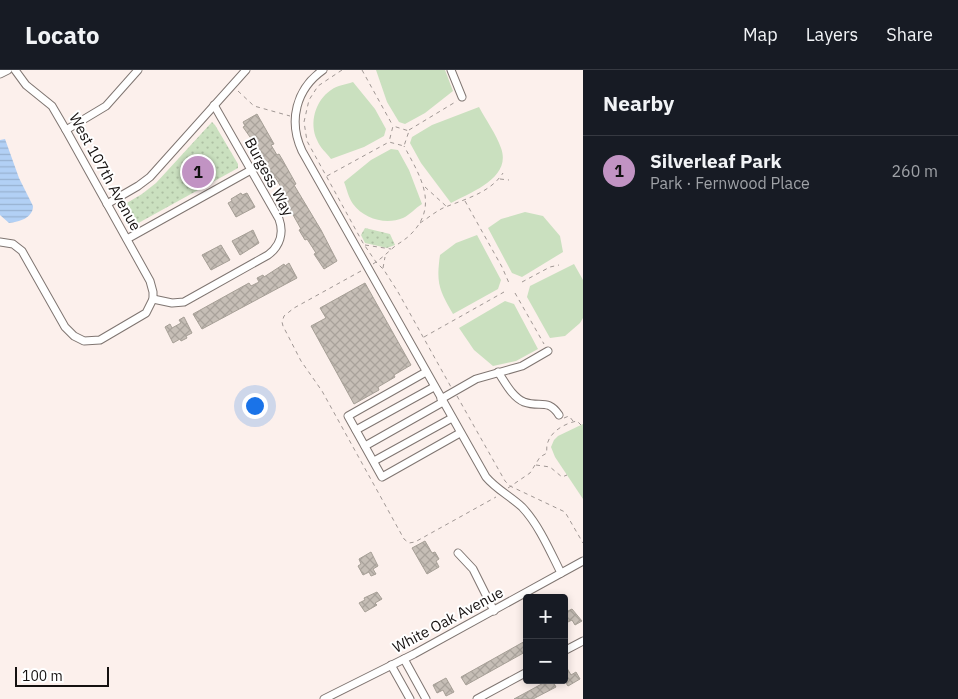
<!DOCTYPE html>
<meta charset="utf-8">
<style>
body{margin:0;font-family:"IBM Plex Sans",sans-serif;background:#242831;color:#f1f3f6}
.controls{position:absolute;right:15px;bottom:15px;display:grid;overflow:hidden;border-radius:5px;box-shadow:0 2px 8px #0003}
.controls button{width:45px;height:45px;display:grid;place-items:center;padding:0;border:0;border-bottom:1px solid #363941;background:#171b24;color:#f1f3f6;font:25px sans-serif}
.scale{position:absolute;left:15px;bottom:12px;width:94px;box-sizing:border-box;padding-left:5px;border:2px solid #151110;border-top:0;font-size:14px;line-height:18px;white-space:nowrap;color:#151110;-webkit-text-stroke:4px #fff;paint-order:stroke}
.you{position:absolute;left:254px;top:335px;width:18px;height:18px;margin:-12px;border:4px solid #fff;border-radius:50%;background:#1a73e8;box-shadow:0 0 0 8px #1a73e833}
.badge{display:grid;place-items:center;width:32px;height:32px;border-radius:50%;background:#c193c3;color:#111;font-size:16px;font-weight:700}
.pin{position:absolute;translate:-50% -50%;border:2px solid #fff;box-shadow:0 1px 5px #0006}
.list{margin:0;padding:0;list-style:none}
h2{display:flex;justify-content:space-between;align-items:center;height:65px;margin:0;padding:0 20px;font-size:21px}
h2 small{font-size:16px;font-weight:400;color:#9ea1a6}
.list li{display:grid;grid-template-columns:32px 1fr auto;gap:15px;align-items:center;box-sizing:border-box;height:70px;padding:0 20px;border-top:1px solid #363941}
.list b{display:block;font-size:19px;white-space:nowrap}
.list p{margin:0;font-size:16px;white-space:nowrap;color:#9ea1a6}
.list em{font-size:16px;font-style:normal;color:#9ea1a6}
.map{position:relative;flex:none;width:583px;height:629px;overflow:hidden}
header{display:flex;align-items:center;gap:30px;box-sizing:border-box;height:70px;padding:0 25px;background:#171b24;border-bottom:1px solid #363941}
header strong{font-size:24px}
nav{display:flex;gap:28px;margin-inline-start:auto;font-size:18px}
main{display:flex}
aside{flex:1;background:#171b24}
.map>svg:first-child{display:block}
.grass{fill:url(#grass-dots)}
.pitch{fill:#cae0bf}
.water{fill:url(#water-rules)}
.building{fill:url(#building-cross-hatch);stroke:#a69f96}
.lines{fill:none;stroke-linecap:round;stroke-linejoin:round}
.minor-casing{stroke:#7f7571;stroke-width:9}
.path{stroke:#a09794;stroke-width:1;stroke-dasharray:4 4;stroke-linecap:butt}
.minor{stroke:#fff;stroke-width:7}
.labels{text-anchor:middle;stroke-width:4;stroke-linejoin:round;paint-order:stroke}
.street-label{font-size:15px;fill:#151110;stroke:#fff}
</style>
<header>
<strong>Locato</strong>
<nav><a>Map</a><a>Layers</a><a>Share</a></nav>
</header>
<main>
<div class="map">
<svg width="583" height="629" viewBox="0 0 583 629">
<defs>
<pattern id="grass-dots" width="8" height="8" patternUnits="userSpaceOnUse" patternTransform="scale(1.25)"><rect width="8" height="8" fill="#cae0bf"/><path d="M2 2h.1M6 6h.1" fill="none" stroke="#adbfa3" stroke-width="1.8" stroke-linecap="round"/></pattern>
<pattern id="water-rules" width="6" height="5" patternUnits="userSpaceOnUse" patternTransform="scale(1.25)"><rect width="6" height="5" fill="#b2d0f5"/><path d="M0 2.5h6" fill="none" stroke="#98b2d1"/></pattern>
<pattern id="building-cross-hatch" width="8" height="8" patternUnits="userSpaceOnUse" patternTransform="scale(1.25)"><rect width="8" height="8" fill="#c6beb6"/><path d="M0 0l8 8M0 8l8-8" fill="none" stroke="#a9a29b"/></pattern>
</defs>
<rect width="100%" height="100%" fill="#fcf0ec"/>
<g class="grass">
<path d="M212 52 215 55 238 94V98L133 156H129L120 140V137L142 124 156 113Z"/>
<path d="M365 158 390 164 395 175 387 178 365 173 361 165Z"/>
</g>
<g class="pitch">
<path d="M376 0H445L453 21 425 43 405 54 399 52 387 32Z"/>
<path d="M353 12 375 39 386 59 384 66 364 77 331 89C326 82 320 78 317 70 309 53 315 31 331 20 338 15 345 15 353 12Z"/>
<path d="M479 37C486 50 496 64 501 78 512 108 471 122 451 133L421 93 410 73 412 67 432 55Z"/>
<path d="M391 79 398 80 409 100 422 134C415 138 410 145 403 148 386 155 364 149 353 134 348 127 347 119 344 112L371 90Z"/>
<path d="M525 142 543 146 560 166 563 182 522 207 512 203 488 158 501 149Z"/>
<path d="M477 165 501 210 498 219 453 244C439 220 436 213 440 185L456 173Z"/>
<path d="M574 194 583 210V248L580 253 565 266 550 268 527 227 530 216Z"/>
<path d="M505 231 514 234 538 279 516 291 493 296 474 280 459 258Z"/>
<path d="M583 354V429L555 387 551 377 554 370 558 366Z"/>
</g>
<path class="water" d="M5 69 19 108 33 136C33 148 19 152 9 153L0 145V70Z"/>
<g class="building">
<path d="M257 44 274 74 271 75 277 85 279 84 282 89 296 114 294 115 321 160 337 191 324 199 314 184 316 183 309 172 307 169 305 170 299 160 301 159 278 118 281 117 275 107 272 108 269 103 271 102 258 83 259 82 257 77 243 57 245 56 243 52Z"/>
<path d="M241 123 242 125 247 123 255 137 236 147 228 133 232 131 231 129Z"/>
<path d="M253 160 259 173 240 185 232 171Z"/>
<path d="M221 175 230 190 211 200 202 185Z"/>
<path d="M289 193 297 208 202 259 193 244 249 213 251 216 259 212 257 208 263 205 264 207 284 194 285 196Z"/>
<path d="M365 213 411 295 394 305 395 307 378 317 379 320 354 334 311 256 326 248 320 238Z"/>
<path d="M184 247 192 263 186 266 187 268 181 271 180 269 173 273 165 257 170 254 172 258 181 253 179 250Z"/>
<path d="M425 471 432 483 435 482 439 489 436 491 439 497 427 504 412 478Z"/>
<path d="M371 482 378 496 373 499 376 504 371 506 369 502 363 505 358 496 361 494 359 489Z"/>
<path d="M377 522 382 529 375 533 377 535 365 542 359 533 365 530 364 528Z"/>
<path d="M572 539 582 551 575 555 572 550 564 554V543Z"/>
<path d="M527 570V581L466 615 461 607Z"/>
<path d="M564 593 571 605 576 602 580 609 568 616 564 610Z"/>
<path d="M446 608 454 622 446 626 443 620 437 623 433 615Z"/>
<path d="M549 610H552L556 617 533 629H514Z"/>
</g>
<g class="lines">
<defs>
<g id="minor">
<path d="M323 0C296 19 288 51 302 81L486 407C496 419 510 426 522 437 539 455 550 481 561 503"/>
<path d="M451 0 462 27"/>
<path d="M0 4 8 0"/>
<path d="M66 60 106 36 138 0"/>
<path d="M107 134 138 116 150 107 246 0"/>
<path d="M127 169 251 100"/>
<path d="M0 172 13 174 22 181 65 257 74 266 84 271 100 270 146 243 153 229V222L150 211 66 60 52 36 26 15 15 0"/>
<path d="M153 229 172 233 184 232 268 185C280 176 284 163 279 149L214 35"/>
<path d="M426 302 348 346 382 407 460 363"/>
<path d="M498 302C505 312 512 327 524 332 540 338 548 328 559 345"/>
<path d="M441 329 476 309 522 296 548 281"/>
<path d="M356 360 434 317"/>
<path d="M365 376 443 332"/>
<path d="M374 391 452 348"/>
<path d="M458 483 473 499 494 541"/>
<path d="M564 581 583 571"/>
<path d="M404 589 426 629"/>
<path d="M391 595 410 629"/>
<path d="M324 629 414 584 583 491"/>
<path d="M477 629 527 602"/>
</g>
</defs>
<use href="#minor" class="minor-casing"/>
<g class="path">
<path d="M342 0 318 16 309 30 304 52 307 71 363 173 376 192 384 200 398 222 451 317"/>
<path d="M362 0 393 56"/>
<path d="M238 21 254 36 290 46"/>
<path d="M409 60 457 31"/>
<path d="M327 106 389 72 404 76 409 61 393 56 389 72"/>
<path d="M500 109 509 110"/>
<path d="M425 117 446 136"/>
<path d="M465 131 502 197 509 213"/>
<path d="M420 153C428 148 435 142 443 138 465 129 490 123 503 103"/>
<path d="M365 175 391 179"/>
<path d="M373 194C381 189 387 183 394 177 399 173 405 170 410 165 440 136 420 106 404 76"/>
<path d="M383 198 385 187"/>
<path d="M361 201 294 238 284 246 282 252 283 256 301 291 322 321 404 469 409 473 415 472 496 427"/>
<path d="M522 212 550 197 559 195"/>
<path d="M515 223 544 274"/>
<path d="M424 267 504 222"/>
<path d="M457 326 505 411 510 416 565 442 583 473"/>
<path d="M564 348 569 346 573 351"/>
<path d="M536 395 550 397 562 407 567 405"/>
<path d="M508 418 530 403 540 387 547 383C544 365 562 354 577 351L581 355"/>
</g>
<use href="#minor" class="minor"/>
</g>
<g class="labels">
<g class="street-label">
<text transform="translate(105 102) rotate(61)" y="5">West 107th Avenue</text>
<text transform="translate(269 107) rotate(62)" y="5">Burgess Way</text>
<text transform="translate(448 550) rotate(-28)" y="5">White Oak Avenue</text>
</g>
</g>
</svg>
<div class="controls">
<button>+</button>
<button>−</button>
</div>
<div class="scale">100 m</div>
<div class="you"></div>
<div class="pin badge" style="left:198px;top:102px">1</div>
</div>
<aside>
<h2>Nearby<small></small></h2>
<ul class="list">
<li><span class="badge">1</span><div><b>Silverleaf Park</b><p>Park · Fernwood Place</p></div><em>260 m</em></li>
</ul>
</aside>
</main>
